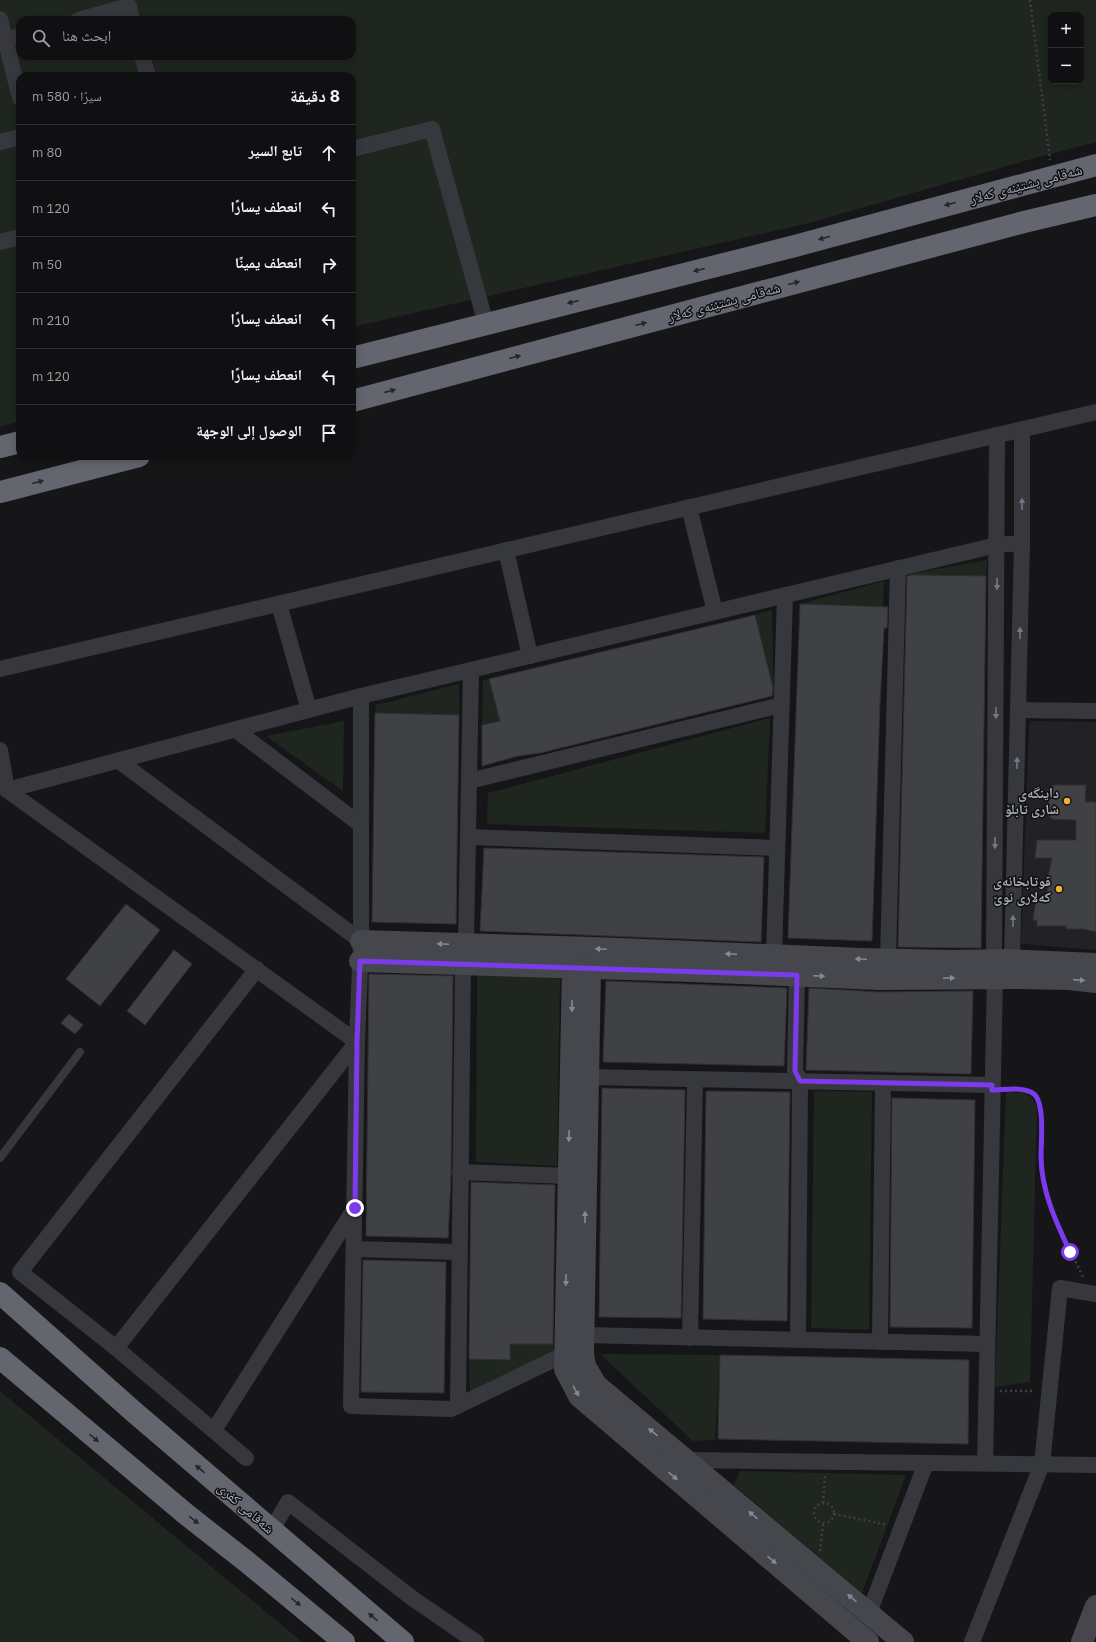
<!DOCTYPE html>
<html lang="ar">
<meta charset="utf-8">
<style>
body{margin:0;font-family:"IBM Plex Sans","Noto Naskh Arabic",sans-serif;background:#19191b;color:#f1f3f6;direction:rtl}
.controls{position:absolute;right:12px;top:12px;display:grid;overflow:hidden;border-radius:8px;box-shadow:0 2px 10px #0003}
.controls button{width:36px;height:36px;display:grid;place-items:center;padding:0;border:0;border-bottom:1px solid #303032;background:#101012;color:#f1f3f6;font:20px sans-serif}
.stop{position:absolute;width:12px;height:12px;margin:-9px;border:3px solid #7c3aed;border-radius:50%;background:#fff}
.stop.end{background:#7c3aed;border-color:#fff;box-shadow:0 1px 4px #0008}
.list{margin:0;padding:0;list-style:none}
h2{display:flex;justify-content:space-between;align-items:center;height:52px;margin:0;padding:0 16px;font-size:17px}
h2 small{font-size:13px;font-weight:400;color:#9c9d9f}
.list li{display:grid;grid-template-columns:26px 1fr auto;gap:12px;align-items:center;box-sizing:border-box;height:56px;padding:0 16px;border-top:1px solid #303032}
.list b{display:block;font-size:15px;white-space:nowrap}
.list em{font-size:13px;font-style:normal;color:#9c9d9f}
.icon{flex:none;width:22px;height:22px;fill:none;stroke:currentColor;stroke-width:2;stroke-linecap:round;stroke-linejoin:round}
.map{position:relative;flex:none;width:1096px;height:1642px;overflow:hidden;direction:ltr}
.search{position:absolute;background:#101012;box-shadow:0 2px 10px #0003;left:16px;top:16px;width:340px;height:44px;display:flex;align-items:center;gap:10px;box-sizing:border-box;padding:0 14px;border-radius:12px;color:#9c9d9f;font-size:15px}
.panel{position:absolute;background:#101012;box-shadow:0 2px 10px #0003;left:16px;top:72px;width:340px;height:388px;border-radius:12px;direction:rtl}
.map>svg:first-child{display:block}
.built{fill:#222225}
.green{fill:#1e261f;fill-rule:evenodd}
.building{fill:#404145;stroke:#303034}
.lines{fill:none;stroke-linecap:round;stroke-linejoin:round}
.path{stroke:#3d3f44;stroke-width:2.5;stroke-dasharray:2 3;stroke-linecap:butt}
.lane{stroke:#37383d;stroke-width:8}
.street{stroke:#37383d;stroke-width:16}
.secondary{stroke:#45474d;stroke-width:22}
.highway{stroke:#63666e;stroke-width:22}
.oneway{fill:#26262a}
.oneway2{fill:#757881}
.oneway3{fill:#858993}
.route{stroke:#7c3aed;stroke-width:5}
.poi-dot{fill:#f2b134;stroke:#111113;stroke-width:1.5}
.labels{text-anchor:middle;stroke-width:3;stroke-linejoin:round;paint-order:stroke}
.street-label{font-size:14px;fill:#a8adb8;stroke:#111113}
.poi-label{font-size:14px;font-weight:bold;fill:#a8adb8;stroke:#111113;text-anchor:end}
</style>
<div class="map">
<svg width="1096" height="1642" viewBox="0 0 1096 1642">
<rect width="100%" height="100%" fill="#161618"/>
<path class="built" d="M1031 721 1096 722V950L1021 944 1029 725Z"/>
<g class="green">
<path d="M0 0H1096V142L1035 158 805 224 352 327V76H20V421L0 427ZM1051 15H1081V81H1051ZM20 20H352V56H20Z"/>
<path d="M987 560 986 576 902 575Z"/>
<path d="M884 581 883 607 800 604Z"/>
<path d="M772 610 774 696 755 615Z"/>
<path d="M489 679 500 720 482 725 483 680Z"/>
<path d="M459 684V715L375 713 376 705Z"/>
<path d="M770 718 765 833 487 824 488 793Z"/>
<path d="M344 721 343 791 266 736Z"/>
<path d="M477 974 560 976 557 1166 476 1162Z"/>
<path d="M814 1091 872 1092 869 1330 811 1328Z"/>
<path d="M1006 1092C1024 1093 1030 1090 1037 1108L1030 1382 995 1387Z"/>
<path d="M510 1344H553L554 1351 470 1391 469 1359 510 1360Z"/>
<path d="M600 1354 720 1355 715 1440 693 1441Z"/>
<path d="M0 1391 302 1642H0Z"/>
<path d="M740 1471 906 1475 862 1593 734 1485Z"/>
</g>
<g class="building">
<path d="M912 575 986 576 981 948 898 947 907 576Z"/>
<path d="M800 604 888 607 887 628H884L880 703 872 941 788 938Z"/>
<path d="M755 615 773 688 772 696 540 753 518 756 482 766V725L500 721 489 679Z"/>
<path d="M375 713 459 715 456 924 372 922Z"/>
<path d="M1054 785H1086L1085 802H1096V932L1084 929H1066V926H1037V920H1033L1036 900H1048L1047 881 1052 858H1035L1037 840H1076V820L1052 819 1048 815V789Z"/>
<path d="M484 848 764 857 761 942 480 931Z"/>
<path d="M126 904 160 930 100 1006 66 979Z"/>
<path d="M174 950 192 964 145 1025 127 1011Z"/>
<path d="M369 974 453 976 451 1175 448 1238 366 1236Z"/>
<path d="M606 981 787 988 784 1066 603 1062Z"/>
<path d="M809 988 879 992 973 991 971 1074 806 1070Z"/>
<path d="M69 1014 83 1025 75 1034 61 1023Z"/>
<path d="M602 1088 685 1090 681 1318 599 1317Z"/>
<path d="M706 1091 790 1092 787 1321 703 1319Z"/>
<path d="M892 1098 975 1100 972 1328 890 1327Z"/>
<path d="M471 1182 555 1185 553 1344H510V1360L469 1359Z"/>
<path d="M363 1260 446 1262 444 1393 361 1392Z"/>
<path d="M720 1355 969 1360 968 1444 718 1439Z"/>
</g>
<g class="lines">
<g class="path">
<path d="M1030 0 1050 160"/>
<path d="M1006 1090C1026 1089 1036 1087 1041 1109V1171L1053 1214 1083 1277"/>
<path d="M1000 1391H1035"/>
<circle cx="824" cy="1513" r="10"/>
<path d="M823 1503 825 1476"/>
<path d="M834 1514 888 1525"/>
<path d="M820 1551 823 1523"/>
</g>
<path class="lane" d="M0 1158 80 1052"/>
<g class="street">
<path d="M0 19 20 98"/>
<path d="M78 20 129 6 132 20"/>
<path d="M5 40 20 36"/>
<path d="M142 56 148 76"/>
<path d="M0 142 20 137"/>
<path d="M352 149 432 129 486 324"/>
<path d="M0 242 20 237"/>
<path d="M689 507 715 612"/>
<path d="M506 550 530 656"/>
<path d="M279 604 309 710"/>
<path d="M0 669 1096 412"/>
<path d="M361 696V941L357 1042 351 1406 451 1409 565 1354H575"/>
<path d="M1018 710 1096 711"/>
<path d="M236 730 361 825"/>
<path d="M0 750 7 790 357 1042 116 1348"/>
<path d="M119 761 361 941"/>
<path d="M469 781 781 705"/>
<path d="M7 790 361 696 997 545 1022 543"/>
<path d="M468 837 777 848"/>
<path d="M466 945 471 670"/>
<path d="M774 955 785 595"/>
<path d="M888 960 898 568"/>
<path d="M994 960 997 435"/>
<path d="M1012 960 1022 543V429"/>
<path d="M797 975 795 1071 800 1081 798 1340"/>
<path d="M588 1077 992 1085"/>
<path d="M460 1172 569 1176"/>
<path d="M354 1249 459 1252"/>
<path d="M583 1335 987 1344"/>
<path d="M690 1338 695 1079"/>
<path d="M880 1342 883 1083"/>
<path d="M458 1406 463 964"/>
<path d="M214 1430 355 1208"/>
<path d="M246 1458 116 1348 20 1272 257 969"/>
<path d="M687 1460 1096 1465"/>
<path d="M985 1463 995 978"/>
<path d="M272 1530 288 1502 412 1598 476 1642"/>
<path d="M869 1613 926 1463"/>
<path d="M972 1642 1042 1464 1060 1288 1096 1294"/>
</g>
<g class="secondary">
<path d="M361 941 595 948 862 959 953 961 1006 960 1096 964"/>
<path d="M360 961 693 971 879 979 1018 978 1070 979 1096 982"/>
<path d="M573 967 565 1369 579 1396 868 1642"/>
<path d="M590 968 583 1354 585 1366 596 1385 903 1642"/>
<path d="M1082 1642 1096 1606"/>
</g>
<g class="highway">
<path d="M352 358 795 246 1096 165"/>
<path d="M352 401 1024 222 1096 205"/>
<path d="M0 447 20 442"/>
<path d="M0 492 139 456"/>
<path d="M0 1293 134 1412 403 1642"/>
<path d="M0 1358 187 1515 247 1562 344 1642"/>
</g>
</g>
<defs><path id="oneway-solid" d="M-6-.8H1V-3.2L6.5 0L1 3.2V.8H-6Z"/></defs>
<g class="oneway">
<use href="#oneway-solid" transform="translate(950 204) rotate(165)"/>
<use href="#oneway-solid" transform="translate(824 238) rotate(165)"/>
<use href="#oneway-solid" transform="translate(699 270) rotate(166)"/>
<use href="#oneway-solid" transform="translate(794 283) rotate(-15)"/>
<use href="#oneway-solid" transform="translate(573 302) rotate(166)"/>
<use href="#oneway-solid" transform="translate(641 324) rotate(-15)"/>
<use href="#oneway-solid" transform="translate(515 357) rotate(-15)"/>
<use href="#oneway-solid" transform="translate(390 391) rotate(-15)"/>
<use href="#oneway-solid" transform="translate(38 482) rotate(-15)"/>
<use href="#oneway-solid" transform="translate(94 1438) rotate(40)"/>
<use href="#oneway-solid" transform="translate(200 1469) rotate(-139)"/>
<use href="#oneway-solid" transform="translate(194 1520) rotate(38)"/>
<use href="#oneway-solid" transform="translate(296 1602) rotate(39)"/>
<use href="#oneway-solid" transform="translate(373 1617) rotate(-139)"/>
</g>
<g class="oneway2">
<use href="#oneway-solid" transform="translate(1022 504) rotate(-90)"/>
<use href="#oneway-solid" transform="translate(997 584) rotate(90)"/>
<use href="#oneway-solid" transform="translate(1020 633) rotate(-89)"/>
<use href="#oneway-solid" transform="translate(996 713) rotate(90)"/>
<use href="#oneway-solid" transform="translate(1017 763) rotate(-89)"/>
<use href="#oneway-solid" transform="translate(995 843) rotate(90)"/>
<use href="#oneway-solid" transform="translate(1013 921) rotate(-89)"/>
</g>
<g class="oneway3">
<use href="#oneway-solid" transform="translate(443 944) rotate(-178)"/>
<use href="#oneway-solid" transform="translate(601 949) rotate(-178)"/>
<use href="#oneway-solid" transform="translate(731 954) rotate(-178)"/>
<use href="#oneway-solid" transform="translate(861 959) rotate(-178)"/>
<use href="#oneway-solid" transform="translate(819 976) rotate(2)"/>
<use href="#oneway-solid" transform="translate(949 978)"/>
<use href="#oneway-solid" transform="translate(1079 980) rotate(4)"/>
<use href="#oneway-solid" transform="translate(572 1006) rotate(91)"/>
<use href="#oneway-solid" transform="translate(569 1136) rotate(91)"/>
<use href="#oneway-solid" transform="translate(585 1217) rotate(-89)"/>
<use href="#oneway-solid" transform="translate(566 1280) rotate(91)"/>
<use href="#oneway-solid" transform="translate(576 1391) rotate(61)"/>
<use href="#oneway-solid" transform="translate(653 1432) rotate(-141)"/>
<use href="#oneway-solid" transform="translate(673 1476) rotate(40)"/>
<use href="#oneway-solid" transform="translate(753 1515) rotate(-140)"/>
<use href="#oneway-solid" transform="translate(772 1560) rotate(40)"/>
<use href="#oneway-solid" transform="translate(852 1598) rotate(-140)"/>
</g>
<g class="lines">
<path class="route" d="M355 1208 357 1042 360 961 797 975 795 1071 800 1081 992 1085V1090C1004 1090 1024 1086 1034 1094 1045 1103 1041 1142 1041 1156 1041 1190 1056 1222 1070 1252"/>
</g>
<g class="poi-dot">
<circle cx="1067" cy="801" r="4"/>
<circle cx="1059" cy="889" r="4"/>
</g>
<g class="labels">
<g class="street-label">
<text transform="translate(1026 184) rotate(-15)" y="5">شەقامی پشتێنەی کەلار</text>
<text transform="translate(724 302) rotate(-15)" y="5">شەقامی پشتێنەی کەلار</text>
<text transform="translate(246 1508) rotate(41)" y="5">شەقامی کفری</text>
</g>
<g class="poi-label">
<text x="1059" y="798">داینگەی<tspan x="1059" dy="16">شاری تابلۆ</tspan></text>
<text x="1051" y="886">قوتابخانەی<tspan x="1051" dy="16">کەلاری نوێ</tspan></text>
</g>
</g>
</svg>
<div class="controls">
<button>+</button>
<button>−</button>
</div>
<div class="stop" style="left:1070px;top:1252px"></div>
<div class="stop end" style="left:355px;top:1208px"></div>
<div class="search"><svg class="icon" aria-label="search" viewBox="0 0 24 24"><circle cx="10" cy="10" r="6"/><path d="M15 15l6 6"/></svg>ابحث هنا</div>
<section class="panel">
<h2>8 دقيقة<small>سيرًا · 580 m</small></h2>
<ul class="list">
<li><svg class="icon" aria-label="ahead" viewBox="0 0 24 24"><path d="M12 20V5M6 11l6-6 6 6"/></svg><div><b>تابع السير</b></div><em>80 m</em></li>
<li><svg class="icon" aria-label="left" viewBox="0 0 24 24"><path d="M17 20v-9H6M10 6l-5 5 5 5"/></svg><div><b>انعطف يسارًا</b></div><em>120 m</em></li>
<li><svg class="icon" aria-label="right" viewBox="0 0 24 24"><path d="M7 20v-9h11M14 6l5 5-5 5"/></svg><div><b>انعطف يمينًا</b></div><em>50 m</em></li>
<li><svg class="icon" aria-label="left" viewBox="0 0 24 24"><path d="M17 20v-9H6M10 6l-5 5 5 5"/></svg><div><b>انعطف يسارًا</b></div><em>210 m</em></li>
<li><svg class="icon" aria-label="left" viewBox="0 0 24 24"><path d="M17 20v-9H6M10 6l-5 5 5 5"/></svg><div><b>انعطف يسارًا</b></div><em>120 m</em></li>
<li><svg class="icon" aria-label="arrive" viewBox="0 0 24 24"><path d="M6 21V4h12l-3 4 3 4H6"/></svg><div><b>الوصول إلى الوجهة</b></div></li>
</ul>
</section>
</div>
